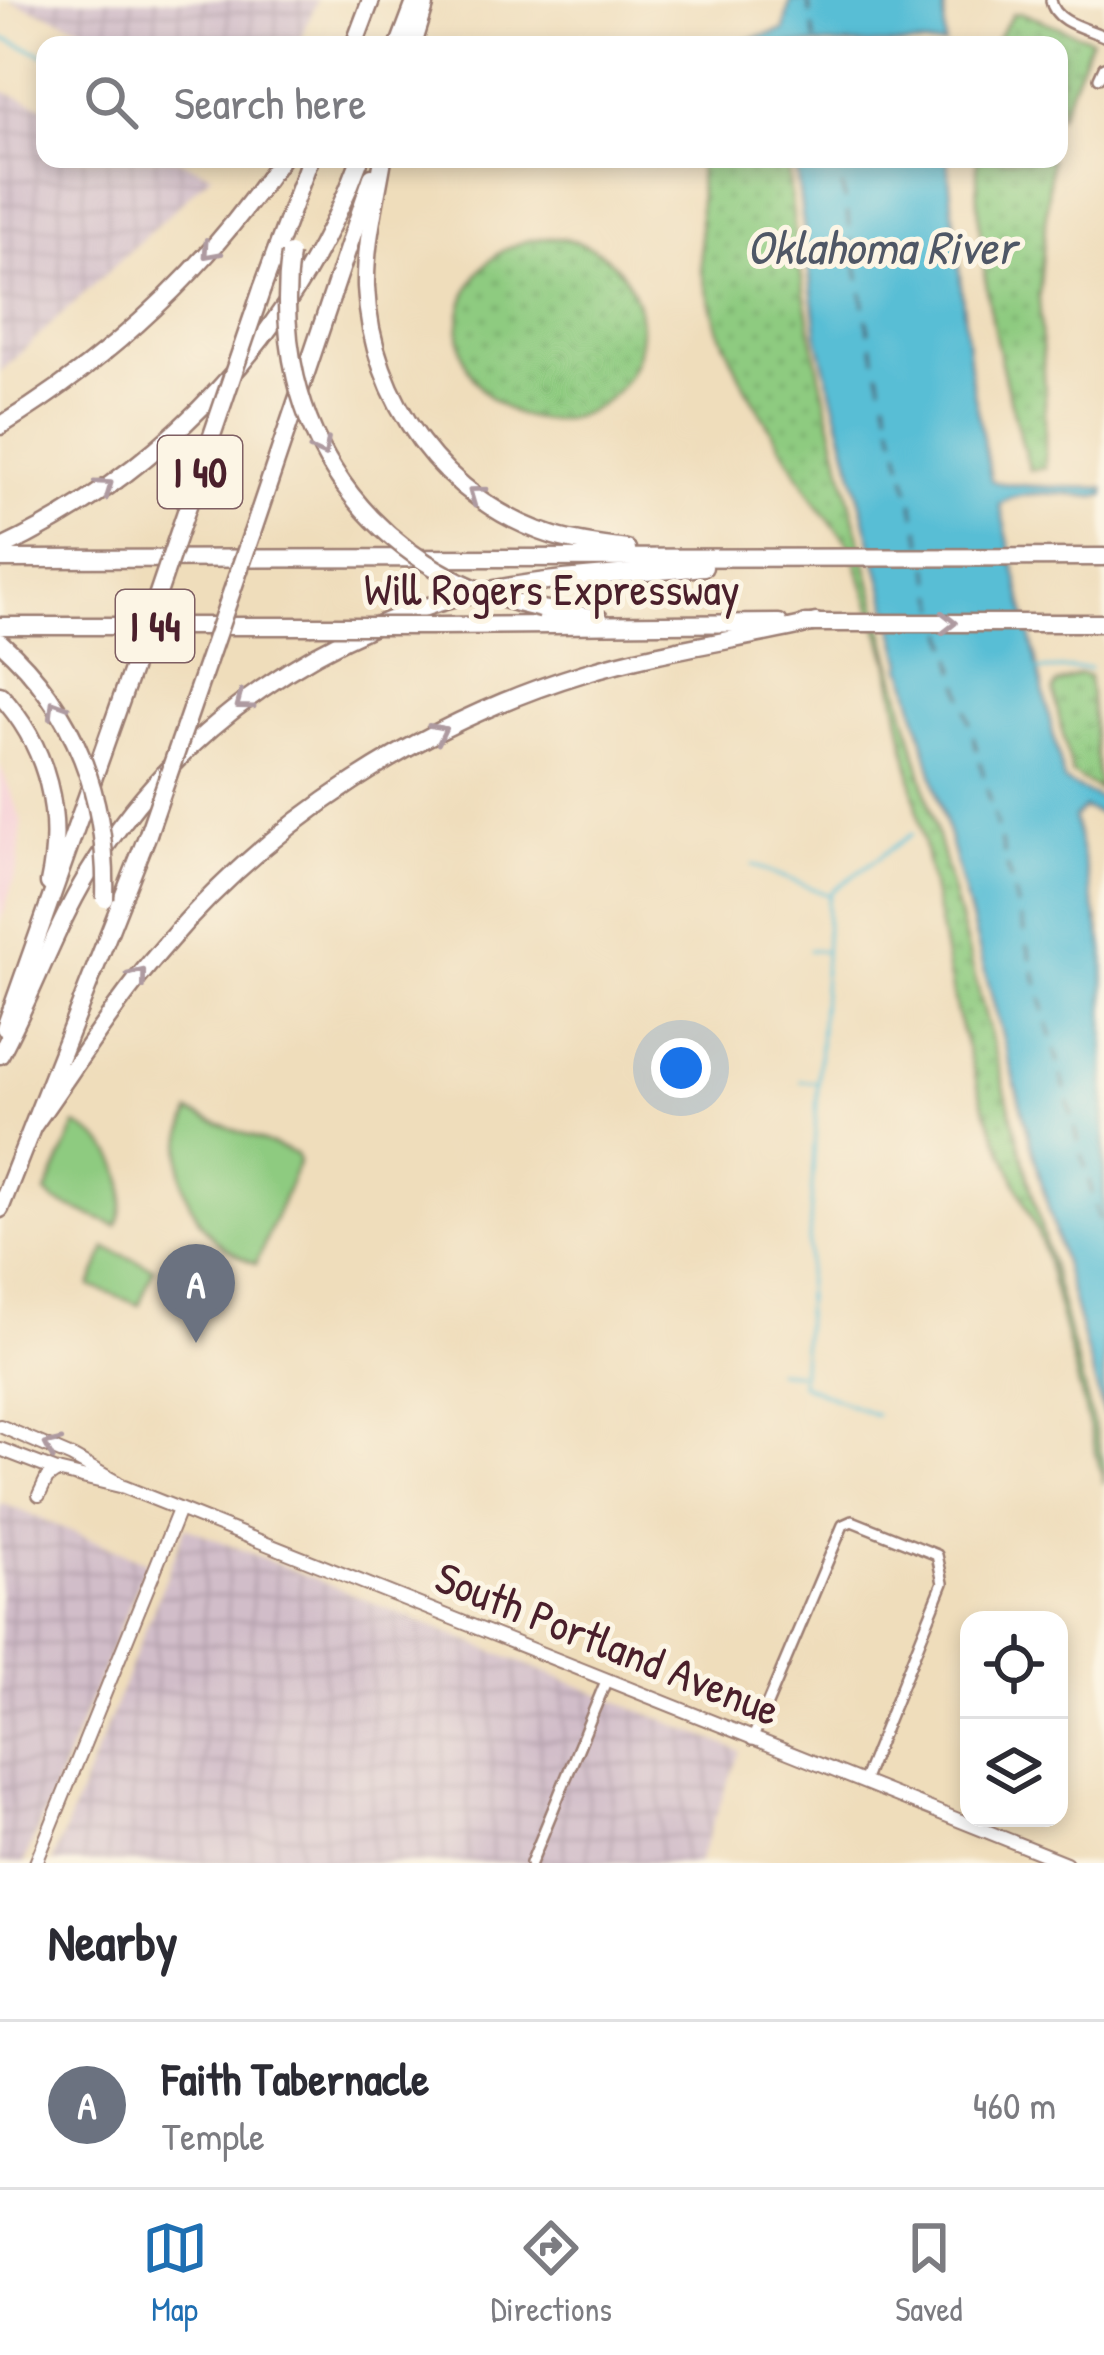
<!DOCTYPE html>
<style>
body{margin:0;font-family:"Patrick Hand",sans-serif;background:#f2f2f3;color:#2b2b33}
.controls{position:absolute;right:36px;bottom:36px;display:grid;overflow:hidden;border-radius:24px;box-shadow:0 6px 18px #0003}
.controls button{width:108px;height:108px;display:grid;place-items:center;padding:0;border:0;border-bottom:3px solid #e1e1e2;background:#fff;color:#2b2b33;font:60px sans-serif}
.you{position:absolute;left:681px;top:1068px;width:42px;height:42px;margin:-30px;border:9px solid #fff;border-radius:50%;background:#1a73e8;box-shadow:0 0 0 18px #1a73e833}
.badge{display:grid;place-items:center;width:78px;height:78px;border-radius:50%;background:#1f6fb2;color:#fff;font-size:39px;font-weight:700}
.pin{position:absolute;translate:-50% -99px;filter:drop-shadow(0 3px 6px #0008)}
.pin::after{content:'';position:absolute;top:63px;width:42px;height:36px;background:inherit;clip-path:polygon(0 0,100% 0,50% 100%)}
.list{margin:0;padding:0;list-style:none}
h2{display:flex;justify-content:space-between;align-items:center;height:156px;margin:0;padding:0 48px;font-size:51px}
h2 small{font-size:39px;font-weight:400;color:#7c7c81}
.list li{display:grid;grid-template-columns:78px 1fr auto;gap:36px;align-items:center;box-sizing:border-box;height:168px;padding:0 48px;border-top:3px solid #e1e1e2}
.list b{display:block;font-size:45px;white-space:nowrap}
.list p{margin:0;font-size:39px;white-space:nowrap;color:#7c7c81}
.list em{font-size:39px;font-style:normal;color:#7c7c81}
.icon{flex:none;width:66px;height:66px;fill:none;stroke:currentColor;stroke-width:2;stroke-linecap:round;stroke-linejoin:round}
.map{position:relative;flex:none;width:1104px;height:1863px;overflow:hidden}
.search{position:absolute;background:#fff;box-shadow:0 6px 18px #0003;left:36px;right:36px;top:36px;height:132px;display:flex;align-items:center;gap:30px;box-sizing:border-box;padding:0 42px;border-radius:24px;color:#7c7c81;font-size:45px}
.sheet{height:324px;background:#fff}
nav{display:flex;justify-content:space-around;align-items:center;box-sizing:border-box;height:168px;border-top:3px solid #e1e1e2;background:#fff;font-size:33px;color:#7c7c81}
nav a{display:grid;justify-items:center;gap:6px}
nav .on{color:#1f6fb2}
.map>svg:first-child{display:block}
.built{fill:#f6cfd7}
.industrial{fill:url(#industrial-grid)}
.grass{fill:url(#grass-dots);stroke:#6c7556;stroke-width:3}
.park{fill:url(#park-tufts);stroke:#6c7556;stroke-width:3}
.pitch{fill:#8ecb80;stroke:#6c7556;stroke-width:3}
.water{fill:#58bed5;stroke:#516e80;stroke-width:3}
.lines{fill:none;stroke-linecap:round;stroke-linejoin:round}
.stream{stroke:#58bed5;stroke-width:3}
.ferry{stroke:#4f5766;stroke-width:3;stroke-dasharray:15 12;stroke-linecap:butt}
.street-casing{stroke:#9c7e73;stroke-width:14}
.secondary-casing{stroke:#9c7e73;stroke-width:16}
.highway-casing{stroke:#9c7e73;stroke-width:21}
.street{stroke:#fff;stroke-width:9}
.secondary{stroke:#fff;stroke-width:12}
.highway{stroke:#fff;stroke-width:16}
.highway-bridge-casing{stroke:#9c7e73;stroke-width:21;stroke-linecap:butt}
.highway-bridge{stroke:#fff;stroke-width:16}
.oneway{stroke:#ae9aa0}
.labels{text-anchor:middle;stroke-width:10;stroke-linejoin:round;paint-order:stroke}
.shield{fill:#fcf5e5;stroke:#7f5f63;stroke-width:3}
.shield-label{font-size:42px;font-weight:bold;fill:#4a1f2b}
.street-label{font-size:45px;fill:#4a1f2b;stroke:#fcf5e5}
.water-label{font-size:48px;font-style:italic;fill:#4f5766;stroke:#fcf5e5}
</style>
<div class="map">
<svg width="1104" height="1863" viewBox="0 0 1104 1863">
<defs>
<pattern id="industrial-grid" width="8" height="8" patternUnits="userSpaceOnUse" patternTransform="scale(3)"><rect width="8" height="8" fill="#d1bdc9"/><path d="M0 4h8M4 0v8" fill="none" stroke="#b5a2ad"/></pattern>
<pattern id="grass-dots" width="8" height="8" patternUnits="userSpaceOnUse" patternTransform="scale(3)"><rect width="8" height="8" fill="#8ecb80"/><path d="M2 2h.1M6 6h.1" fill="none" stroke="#7cae6f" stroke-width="1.8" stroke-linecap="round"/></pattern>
<pattern id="park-tufts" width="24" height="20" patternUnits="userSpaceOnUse" patternTransform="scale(3)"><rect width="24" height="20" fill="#8ecb80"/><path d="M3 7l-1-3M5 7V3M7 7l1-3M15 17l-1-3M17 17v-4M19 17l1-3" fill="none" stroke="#7cae6f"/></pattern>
</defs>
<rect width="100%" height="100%" fill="#fcf5e5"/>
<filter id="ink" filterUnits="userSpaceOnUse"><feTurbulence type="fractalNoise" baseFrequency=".00833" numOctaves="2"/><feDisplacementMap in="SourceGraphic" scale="24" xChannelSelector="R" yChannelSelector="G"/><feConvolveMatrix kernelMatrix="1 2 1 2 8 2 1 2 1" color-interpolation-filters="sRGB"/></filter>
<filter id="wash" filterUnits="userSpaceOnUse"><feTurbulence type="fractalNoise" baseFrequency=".004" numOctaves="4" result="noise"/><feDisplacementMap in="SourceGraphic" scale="48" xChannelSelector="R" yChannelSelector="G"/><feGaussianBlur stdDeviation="2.7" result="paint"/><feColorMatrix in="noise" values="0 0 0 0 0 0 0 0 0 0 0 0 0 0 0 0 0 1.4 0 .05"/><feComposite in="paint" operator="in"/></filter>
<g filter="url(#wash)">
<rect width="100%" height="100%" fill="#efddbb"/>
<path class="built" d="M0 764 22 822 18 867 0 924Z"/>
<g class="industrial">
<path d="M7 0H317L299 45H132Z"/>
<path d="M0 90 45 107V159H175L212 174 0 372Z"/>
<path d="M4 1504 147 1562 24 1863H0V1506Z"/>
<path d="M186 1527 740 1751 698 1863H52Z"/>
</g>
<g class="grass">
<path d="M1022 13 1091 39 1059 118V45H993L1013 14Z"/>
<path d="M699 159H787C801 338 853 509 897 682 964 944 1034 1204 1104 1464V1484L1042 1244 984 1107 956 1010 888 659 850 545 819 508 745 387 718 328 701 269Z"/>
<path d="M977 159H1051L1039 297 1045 390V468L1030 470C999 368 976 266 977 159Z"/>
<circle cx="550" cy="329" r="91"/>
<path d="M1080 674 1089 676 1099 790 1072 774 1053 691 1056 684Z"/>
</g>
<path class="park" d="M106 1248 154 1268 139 1305 90 1286Z"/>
<g class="pitch">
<path d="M190 1112 296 1154 299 1161 256 1264C191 1238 166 1177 190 1112Z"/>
<path d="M76 1125C119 1145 133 1182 117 1226L54 1201 46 1193Z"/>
</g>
<g class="water">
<path d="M790 0H944L945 45H729L784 30Z"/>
<path d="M795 159H947L971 377 991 480C1004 488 1083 487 1104 488V495L1095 497C1071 494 1017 488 1000 505L1064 781 1104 801V816L1084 808 1074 818 1104 951V1416L905 672 901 668 903 663 818 340Z"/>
</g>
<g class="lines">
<g class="stream">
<path d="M0 37 45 55"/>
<path d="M1038 670 1090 668"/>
<path d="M753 865 829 895"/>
<path d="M809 950 825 951"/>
<path d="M801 1081 817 1082"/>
<path d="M776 1371 798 1373"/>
<path d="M876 1415 801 1384 828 901 832 891 912 834"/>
</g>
<g class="ferry">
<path d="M808 0 816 45"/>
<path d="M837 159 870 337 925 552"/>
<path d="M929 567 942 616"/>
<path d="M946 631 1104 1239"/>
</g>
</g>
</g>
<g filter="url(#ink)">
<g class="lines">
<defs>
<g id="street">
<path d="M1051 0C1054 22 1085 28 1104 36"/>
<path d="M1099 78 1104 67"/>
<path d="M752 1740 843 1525 852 1521 937 1555 943 1583 863 1782"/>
<path d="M531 1863 606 1681"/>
</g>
<g id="secondary">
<path d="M0 1426 72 1457 118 1483"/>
<path d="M0 1449 57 1471 124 1487 1066 1863"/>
<path d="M39 1495 47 1478 57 1471"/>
<path d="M36 1863 179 1510"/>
</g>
<g id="highway">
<path d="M354 45 371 0"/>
<path d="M399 45 416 0"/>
<path d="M413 45 425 6"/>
<path d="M383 159C376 201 365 244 366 287 371 400 445 502 554 536 578 543 602 546 627 549"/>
<path d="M262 289 310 159"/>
<path d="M0 426C112 358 208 267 281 159"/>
<path d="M252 533 372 177"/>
<path d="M0 549C166 471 297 331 360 159"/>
<path d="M0 559 1104 557"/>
<path d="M541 609 599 618"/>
<path d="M805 623H1104"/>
<path d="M0 626H311"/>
<path d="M439 626 779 623"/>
<path d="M0 695C48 747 64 815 49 883"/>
<path d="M5 1028 137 655"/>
<path d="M0 1055C32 996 53 932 88 874 176 728 327 622 495 589 563 576 634 574 704 567"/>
<path d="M33 1126C76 1066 114 1004 162 949 271 820 423 722 584 673 660 650 739 640 816 622"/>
<path d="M0 1209 148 834"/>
</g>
</defs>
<use href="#street" class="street-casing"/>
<use href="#secondary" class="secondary-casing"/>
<use href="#highway" class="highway-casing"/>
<use href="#street" class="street"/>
<use href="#secondary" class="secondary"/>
<use href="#highway" class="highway"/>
<defs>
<g id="highway-bridge">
<path d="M290 254C268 428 368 572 541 609"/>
<path d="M311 626H439"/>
<path d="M0 642C76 709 108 800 105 899"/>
<path d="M137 655 262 289"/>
<path d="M148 834 252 533"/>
</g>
</defs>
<use href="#highway-bridge" class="highway-bridge-casing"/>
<use href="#highway-bridge" class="highway-bridge"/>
</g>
<defs><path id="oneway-chevron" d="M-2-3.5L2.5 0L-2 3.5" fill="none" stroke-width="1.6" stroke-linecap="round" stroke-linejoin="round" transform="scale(3)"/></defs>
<g class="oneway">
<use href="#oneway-chevron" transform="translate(210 251) rotate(132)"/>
<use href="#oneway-chevron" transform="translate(322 449) rotate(62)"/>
<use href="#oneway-chevron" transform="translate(105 487) rotate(-35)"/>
<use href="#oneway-chevron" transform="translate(476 494) rotate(-144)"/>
<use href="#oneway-chevron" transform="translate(948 623)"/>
<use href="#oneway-chevron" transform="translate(243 702) rotate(143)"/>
<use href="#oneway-chevron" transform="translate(56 708) rotate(-122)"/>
<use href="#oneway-chevron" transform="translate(439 732) rotate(-27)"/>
<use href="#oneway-chevron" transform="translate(139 976) rotate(-51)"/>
<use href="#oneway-chevron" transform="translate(52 1447) rotate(-156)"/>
</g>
</g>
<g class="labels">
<g class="shield">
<rect x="158" y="436" width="84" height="72" rx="9"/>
<rect x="116" y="590" width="78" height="72" rx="9"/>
</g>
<g class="shield-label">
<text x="200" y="487">I 40</text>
<text x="155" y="641">I 44</text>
</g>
<g class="street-label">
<text x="552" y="605">Will Rogers Expressway</text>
<text transform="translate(608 1643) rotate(22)" y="16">South Portland Avenue</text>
</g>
<g class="water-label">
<text x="881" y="264">Oklahoma River</text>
</g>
</g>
</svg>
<div class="controls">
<button><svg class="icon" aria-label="locate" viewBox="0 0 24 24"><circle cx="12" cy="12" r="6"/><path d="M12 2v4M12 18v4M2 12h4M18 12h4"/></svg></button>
<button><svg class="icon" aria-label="layers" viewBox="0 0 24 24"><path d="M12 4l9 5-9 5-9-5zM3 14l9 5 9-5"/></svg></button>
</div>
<div class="you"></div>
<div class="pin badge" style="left:196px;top:1343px;background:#6b7280">A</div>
<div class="search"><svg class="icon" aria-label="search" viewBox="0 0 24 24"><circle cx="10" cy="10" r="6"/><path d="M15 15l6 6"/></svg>Search here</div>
</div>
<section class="sheet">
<h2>Nearby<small></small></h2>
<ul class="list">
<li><span class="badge" style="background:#6b7280">A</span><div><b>Faith Tabernacle</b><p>Temple</p></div><em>460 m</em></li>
</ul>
</section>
<nav>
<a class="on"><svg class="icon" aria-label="map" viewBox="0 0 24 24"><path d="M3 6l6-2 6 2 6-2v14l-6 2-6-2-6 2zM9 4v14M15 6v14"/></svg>Map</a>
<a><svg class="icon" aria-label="directions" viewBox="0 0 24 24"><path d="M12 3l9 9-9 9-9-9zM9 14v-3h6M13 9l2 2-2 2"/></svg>Directions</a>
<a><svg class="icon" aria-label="saved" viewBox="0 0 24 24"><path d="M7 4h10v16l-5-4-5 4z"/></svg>Saved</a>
</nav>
